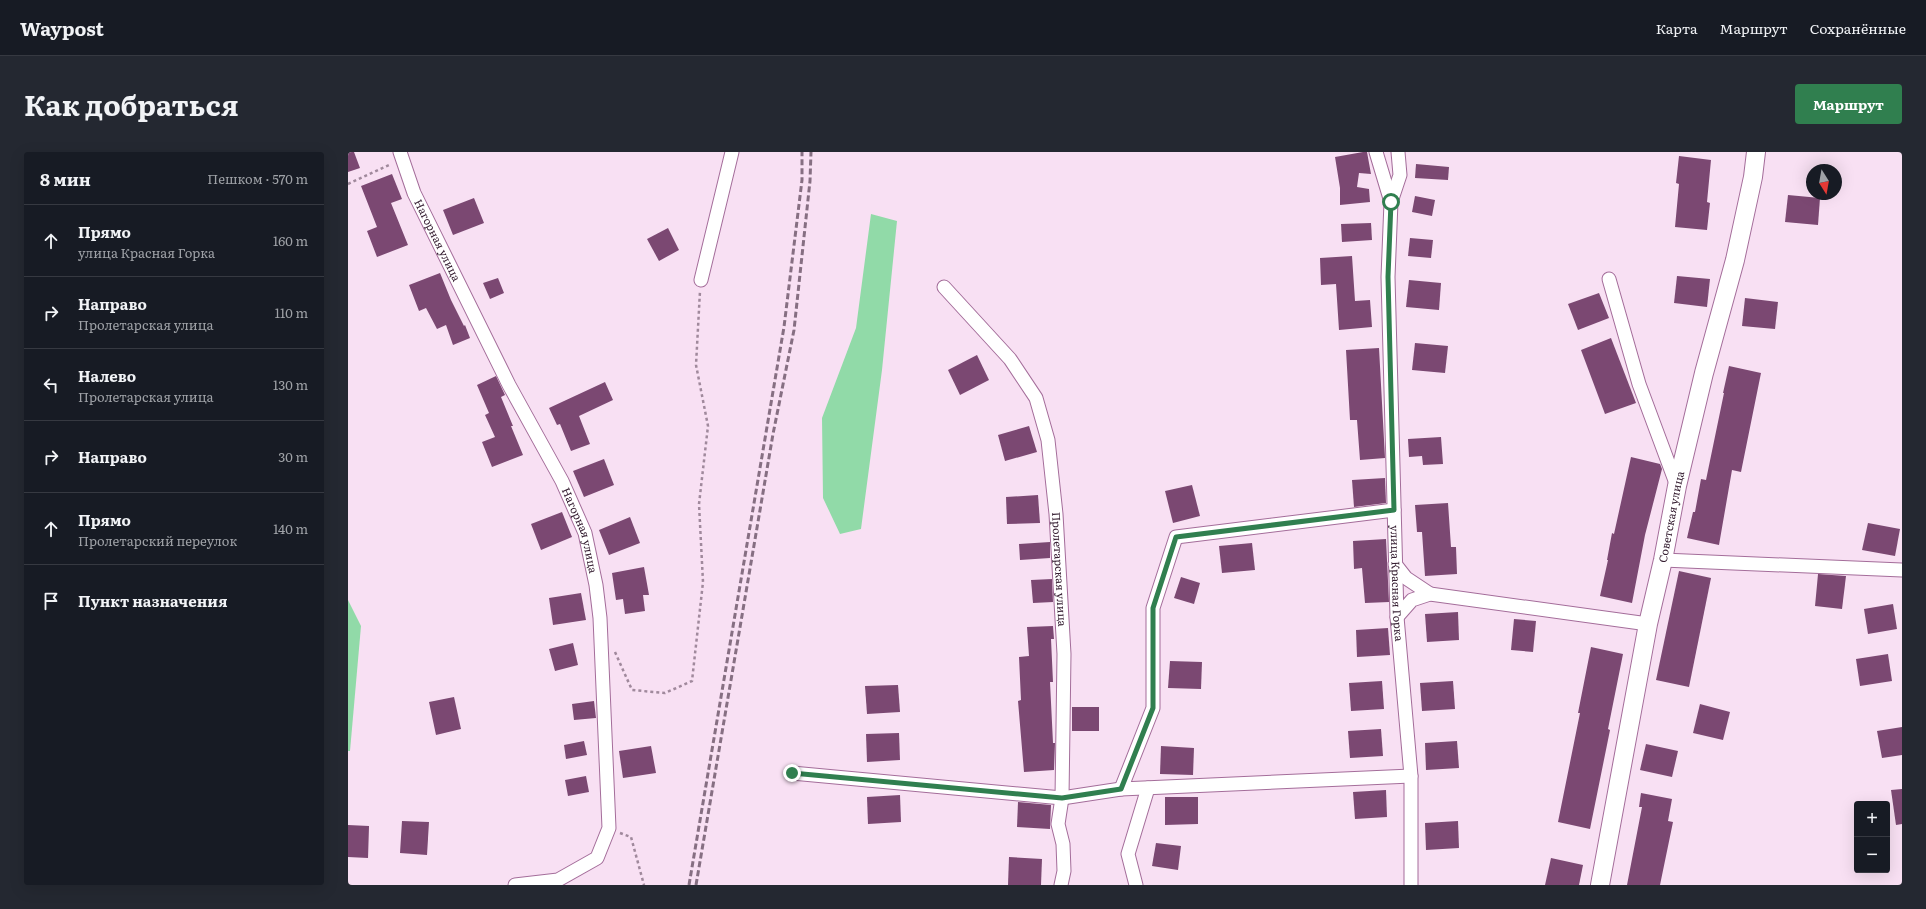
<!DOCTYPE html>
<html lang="ru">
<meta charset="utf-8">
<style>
body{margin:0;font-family:Literata,serif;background:#242831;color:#f1f3f6}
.controls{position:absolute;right:12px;bottom:12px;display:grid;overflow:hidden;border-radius:4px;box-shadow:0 4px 16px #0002}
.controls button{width:36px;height:36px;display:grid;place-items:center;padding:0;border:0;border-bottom:1px solid #363941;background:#171b24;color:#f1f3f6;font:20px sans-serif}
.compass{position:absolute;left:1458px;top:12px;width:36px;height:36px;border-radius:50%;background:#171b24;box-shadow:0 4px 16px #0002;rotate:169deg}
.stop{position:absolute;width:12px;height:12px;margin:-9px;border:3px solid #307f4f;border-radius:50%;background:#fff}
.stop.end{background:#307f4f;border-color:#fff;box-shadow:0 1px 4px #0008}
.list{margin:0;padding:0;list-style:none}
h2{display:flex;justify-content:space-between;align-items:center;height:52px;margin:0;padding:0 16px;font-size:17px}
h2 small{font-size:13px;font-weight:400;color:#9ea1a6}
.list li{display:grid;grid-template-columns:26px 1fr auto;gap:12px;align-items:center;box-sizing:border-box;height:72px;padding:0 16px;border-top:1px solid #363941}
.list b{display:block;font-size:15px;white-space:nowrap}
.list p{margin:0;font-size:13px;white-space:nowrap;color:#9ea1a6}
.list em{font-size:13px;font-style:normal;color:#9ea1a6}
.icon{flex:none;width:22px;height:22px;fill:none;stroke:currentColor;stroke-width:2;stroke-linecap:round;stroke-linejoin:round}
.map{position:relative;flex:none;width:1554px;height:733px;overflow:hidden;border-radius:4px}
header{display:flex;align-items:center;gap:24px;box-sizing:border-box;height:56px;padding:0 20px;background:#171b24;border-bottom:1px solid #363941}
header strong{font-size:19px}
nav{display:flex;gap:22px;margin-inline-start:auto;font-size:14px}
.intro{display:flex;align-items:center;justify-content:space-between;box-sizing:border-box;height:96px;padding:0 24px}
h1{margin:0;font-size:28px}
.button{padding:10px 18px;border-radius:4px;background:#307f4f;color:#fff;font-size:14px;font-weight:700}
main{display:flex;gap:24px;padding:0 24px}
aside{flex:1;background:#171b24;border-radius:4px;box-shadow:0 4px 16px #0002}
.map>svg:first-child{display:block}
.green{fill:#91daa8}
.building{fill:#7b4872}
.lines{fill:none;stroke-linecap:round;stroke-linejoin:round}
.minor-casing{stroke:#a46d9a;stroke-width:15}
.secondary-casing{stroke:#a46d9a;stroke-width:20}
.path{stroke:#a0899c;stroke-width:2.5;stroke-dasharray:3 3;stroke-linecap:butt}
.minor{stroke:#fff;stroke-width:13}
.secondary{stroke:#fff;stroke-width:18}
.rail{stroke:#866f82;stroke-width:3;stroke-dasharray:6 3;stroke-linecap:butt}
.route{stroke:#307f4f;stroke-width:5}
.labels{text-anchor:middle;stroke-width:4;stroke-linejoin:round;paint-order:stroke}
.street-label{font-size:11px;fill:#372033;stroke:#f8e0f3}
</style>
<header>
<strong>Waypost</strong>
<nav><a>Карта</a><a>Маршрут</a><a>Сохранённые</a></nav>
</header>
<div class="intro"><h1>Как добраться</h1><a class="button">Маршрут</a></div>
<main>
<aside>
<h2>8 мин<small>Пешком · 570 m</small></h2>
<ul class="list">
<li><svg class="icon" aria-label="ahead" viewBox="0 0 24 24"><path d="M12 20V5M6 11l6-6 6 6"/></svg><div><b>Прямо</b><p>улица Красная Горка</p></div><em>160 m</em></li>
<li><svg class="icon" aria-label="right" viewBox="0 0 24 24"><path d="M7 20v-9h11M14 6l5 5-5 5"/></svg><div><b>Направо</b><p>Пролетарская улица</p></div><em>110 m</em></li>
<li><svg class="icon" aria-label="left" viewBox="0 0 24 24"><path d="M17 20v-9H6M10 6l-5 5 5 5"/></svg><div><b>Налево</b><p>Пролетарская улица</p></div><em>130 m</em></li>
<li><svg class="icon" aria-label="right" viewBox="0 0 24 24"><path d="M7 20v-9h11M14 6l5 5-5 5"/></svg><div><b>Направо</b></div><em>30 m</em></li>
<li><svg class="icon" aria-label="ahead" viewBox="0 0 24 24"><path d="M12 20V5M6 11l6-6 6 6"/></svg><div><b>Прямо</b><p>Пролетарский переулок</p></div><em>140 m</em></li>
<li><svg class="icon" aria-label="arrive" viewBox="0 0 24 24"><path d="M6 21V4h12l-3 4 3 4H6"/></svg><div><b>Пункт назначения</b></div></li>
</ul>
</aside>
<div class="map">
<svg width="1554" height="733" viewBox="0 0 1554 733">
<rect width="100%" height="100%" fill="#f8e0f3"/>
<g class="green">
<path d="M523 62 549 69 534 218 513 377 492 382 475 346 474 266 508 176Z"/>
<path d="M0 448 13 474 2 599H0Z"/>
</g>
<g class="building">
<path d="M0 0H6L12 16 0 20Z"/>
<path d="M1015 0H1019L1023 22 1011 21 1009 35 1021 37 1022 50 992 53V36L987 5Z"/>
<path d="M1331 4 1363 8 1359 50 1362 51 1359 78 1327 75 1331 32 1328 31Z"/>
<path d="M1068 12 1101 15 1100 28 1067 26Z"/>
<path d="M44 22 54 47 43 51 60 93 29 105 19 79 29 75 13 34Z"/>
<path d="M1440 43 1472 46 1470 73 1437 70Z"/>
<path d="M1067 44 1087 48 1084 64 1064 60Z"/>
<path d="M126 46 136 71 105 83 95 58Z"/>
<path d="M1023 71 1024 88 994 90 993 72Z"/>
<path d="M320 76 331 98 311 109 299 87Z"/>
<path d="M1062 86 1085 88 1083 106 1060 104Z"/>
<path d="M1004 104 1007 149 1022 148 1024 175 991 178 988 132 973 133 972 106Z"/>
<path d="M92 121 103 148 116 174 117 173 122 186 105 193 98 173 89 177 78 156 71 159 61 133Z"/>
<path d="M1329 124 1362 127 1359 155 1326 151Z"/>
<path d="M150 126 156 141 142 147 135 131Z"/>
<path d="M1061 128 1093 131 1091 158 1058 155Z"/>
<path d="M1251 141 1261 166 1230 178 1220 152Z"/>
<path d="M1397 146 1430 150 1427 177 1394 174Z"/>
<path d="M1263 186 1288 251 1257 262 1233 198Z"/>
<path d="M1067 191 1100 194 1097 221 1064 218Z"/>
<path d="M1031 196 1037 306 1012 308 1009 268H1002L998 198Z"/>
<path d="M629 203 641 228 612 243 600 218Z"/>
<path d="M1381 214 1413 221 1393 320 1384 318 1371 393 1339 386 1345 360H1347L1353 327 1358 328 1376 241H1375Z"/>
<path d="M148 224 157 243 153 245 165 274H163L175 303 144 315 134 290 147 285 137 263 141 261 129 233Z"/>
<path d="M257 230 265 248 231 264 242 292 223 299 212 272 209 273 201 256Z"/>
<path d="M681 274 689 300 657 309 650 283Z"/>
<path d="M1093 285 1095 312 1075 313 1074 304 1061 305 1060 287Z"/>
<path d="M1283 305 1312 312 1314 317 1297 383 1284 451 1252 444 1260 408H1259L1264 381 1266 382Z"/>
<path d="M256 307 266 333 236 345 225 319Z"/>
<path d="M1037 326 1038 351 1006 355 1004 328Z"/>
<path d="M844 333 852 364 825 371 817 339Z"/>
<path d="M690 343 692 371 659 372 658 345Z"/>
<path d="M1100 351 1103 395H1108L1109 422 1077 424 1074 380H1069L1067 353Z"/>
<path d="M214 360 224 385 193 398 183 372Z"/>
<path d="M282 365 292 391 261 403 251 378Z"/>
<path d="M1520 371 1552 377 1547 404 1514 398Z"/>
<path d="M1038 387 1041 450 1017 451 1014 416 1006 417 1005 389Z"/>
<path d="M702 390V406L672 408 671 392Z"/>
<path d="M904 391 907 418 874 421 871 394Z"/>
<path d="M296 415 301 443H295L297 459 277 462 275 447 268 448 264 421Z"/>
<path d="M1331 419 1363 426 1341 535 1308 528Z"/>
<path d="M1470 422 1498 424 1494 457 1467 454Z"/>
<path d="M833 425 852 431 846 452 826 446Z"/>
<path d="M704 427 705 450 685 451 683 428Z"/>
<path d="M233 441 238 468 205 473 201 446Z"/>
<path d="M1545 452 1549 477 1520 482 1516 457Z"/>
<path d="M1110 460 1111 488 1079 490 1077 462Z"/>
<path d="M1166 467 1188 469 1185 500 1163 498Z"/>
<path d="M705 474 706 487H703L705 530H702L705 591H707L706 618 676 620 670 549 673 548 671 505 681 504 679 475Z"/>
<path d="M1040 476 1042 503 1009 505 1008 478Z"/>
<path d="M225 491 230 513 207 519 201 497Z"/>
<path d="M1243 495 1275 502 1260 577 1262 578 1242 677 1210 670 1232 561H1230Z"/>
<path d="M1540 502 1544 529 1512 534 1508 507Z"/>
<path d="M822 509 854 510 853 537 820 536Z"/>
<path d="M1034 529 1036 557 1003 559 1001 531Z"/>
<path d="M1105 529 1107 557 1074 559 1072 531Z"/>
<path d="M550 533 552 560 519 562 517 534Z"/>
<path d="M106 545 113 577 88 583 81 550Z"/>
<path d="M246 549 248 566 226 568 224 552Z"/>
<path d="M1352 552 1382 560 1375 588 1345 581Z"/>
<rect x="724" y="555" width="27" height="24"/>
<path d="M1554 575V603L1534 606 1529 579Z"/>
<path d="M1033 577 1035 604 1002 606 1000 579Z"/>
<path d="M551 581 552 608 519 610 518 582Z"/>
<path d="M236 589 239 603 218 607 216 593Z"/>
<path d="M1109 589 1111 616 1078 618 1077 591Z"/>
<path d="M1298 592 1330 599 1324 625 1292 618Z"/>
<path d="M303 594 308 621 275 626 271 599Z"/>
<path d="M813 594 846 596 845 623 812 622Z"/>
<path d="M238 624 241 640 220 644 217 628Z"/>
<path d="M1554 637V672L1548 673 1543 638Z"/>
<path d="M1038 638 1039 665 1007 667 1005 640Z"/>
<path d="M1293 641 1324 647 1320 669 1325 670 1312 733H1279L1294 655H1291Z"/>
<path d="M552 643 553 670 520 672 519 645Z"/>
<path d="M817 645H850V672L817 673Z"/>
<path d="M670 650 703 653 702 677 669 675Z"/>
<path d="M54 669 81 670 79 703 52 701Z"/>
<path d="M1110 669 1111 696 1078 698 1077 671Z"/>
<path d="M0 673 21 674 20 706 0 705Z"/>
<path d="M808 691 833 694 830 718 804 714Z"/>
<path d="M661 705 694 707 693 733H660Z"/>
<path d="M1203 706 1235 713 1231 733H1197Z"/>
</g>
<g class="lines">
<defs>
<g id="minor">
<path id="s1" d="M52 0 66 41 161 233 214 329 237 381 248 433 252 466 261 676 249 706 210 728 167 733"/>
<path d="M1028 0 1043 50"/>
<path id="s2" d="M1050 0 1052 23 1043 50 1040 125 1049 465 1063 624V733"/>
<path d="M1261 127 1291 232 1329 334"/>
<path d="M353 128 384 0"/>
<path id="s3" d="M596 135 662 207 688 246 700 288 708 362 716 502 714 646 710 672 715 692 716 719 713 733"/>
<path d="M1315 408 1554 418"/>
<path d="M1047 412 1058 426 1082 442"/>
<path d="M1049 465 1064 448 1082 442 1300 472"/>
<path d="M444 621 714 646 773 637 1063 624"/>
<path d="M773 637 805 556V456L828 385 1046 358"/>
<path d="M788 733 780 702 800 636"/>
</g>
<g id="secondary">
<path id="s4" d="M1252 733 1300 472 1315 408 1329 334 1356 221 1387 108 1405 25 1408 0"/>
</g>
</defs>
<use href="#minor" class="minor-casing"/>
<use href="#secondary" class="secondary-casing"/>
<g class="path">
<path d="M0 32 43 12"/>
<path d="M267 500 284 538 317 541 344 529 355 430 351 352 360 274 348 213 352 139"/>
<path d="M272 681 283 685 296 733"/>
</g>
<use href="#minor" class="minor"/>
<use href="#secondary" class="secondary"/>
<g class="rail">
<path d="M341 733 436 175 454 28V0"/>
<path d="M348 733 425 282 446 178 462 29 463 0"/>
</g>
</g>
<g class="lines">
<path class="route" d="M444 621 714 646 773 637 805 556V456L828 385 1046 358 1040 125 1043 50"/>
</g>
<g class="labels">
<g class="street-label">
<text dy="4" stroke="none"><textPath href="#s1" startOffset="96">Нагорная улица</textPath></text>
<text dy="4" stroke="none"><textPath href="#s4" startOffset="375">Советская улица</textPath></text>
<text dy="4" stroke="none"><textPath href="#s1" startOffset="420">Нагорная улица</textPath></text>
<text dy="4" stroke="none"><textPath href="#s3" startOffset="318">Пролетарская улица</textPath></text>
<text dy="4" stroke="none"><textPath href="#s2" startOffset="433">улица Красная Горка</textPath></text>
</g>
</g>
</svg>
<div class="controls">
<button>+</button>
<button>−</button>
</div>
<svg class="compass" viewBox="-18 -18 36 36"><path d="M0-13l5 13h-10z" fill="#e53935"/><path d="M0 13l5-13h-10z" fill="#9ea1a6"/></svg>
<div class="stop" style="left:1043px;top:50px"></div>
<div class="stop end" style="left:444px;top:621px"></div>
</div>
</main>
